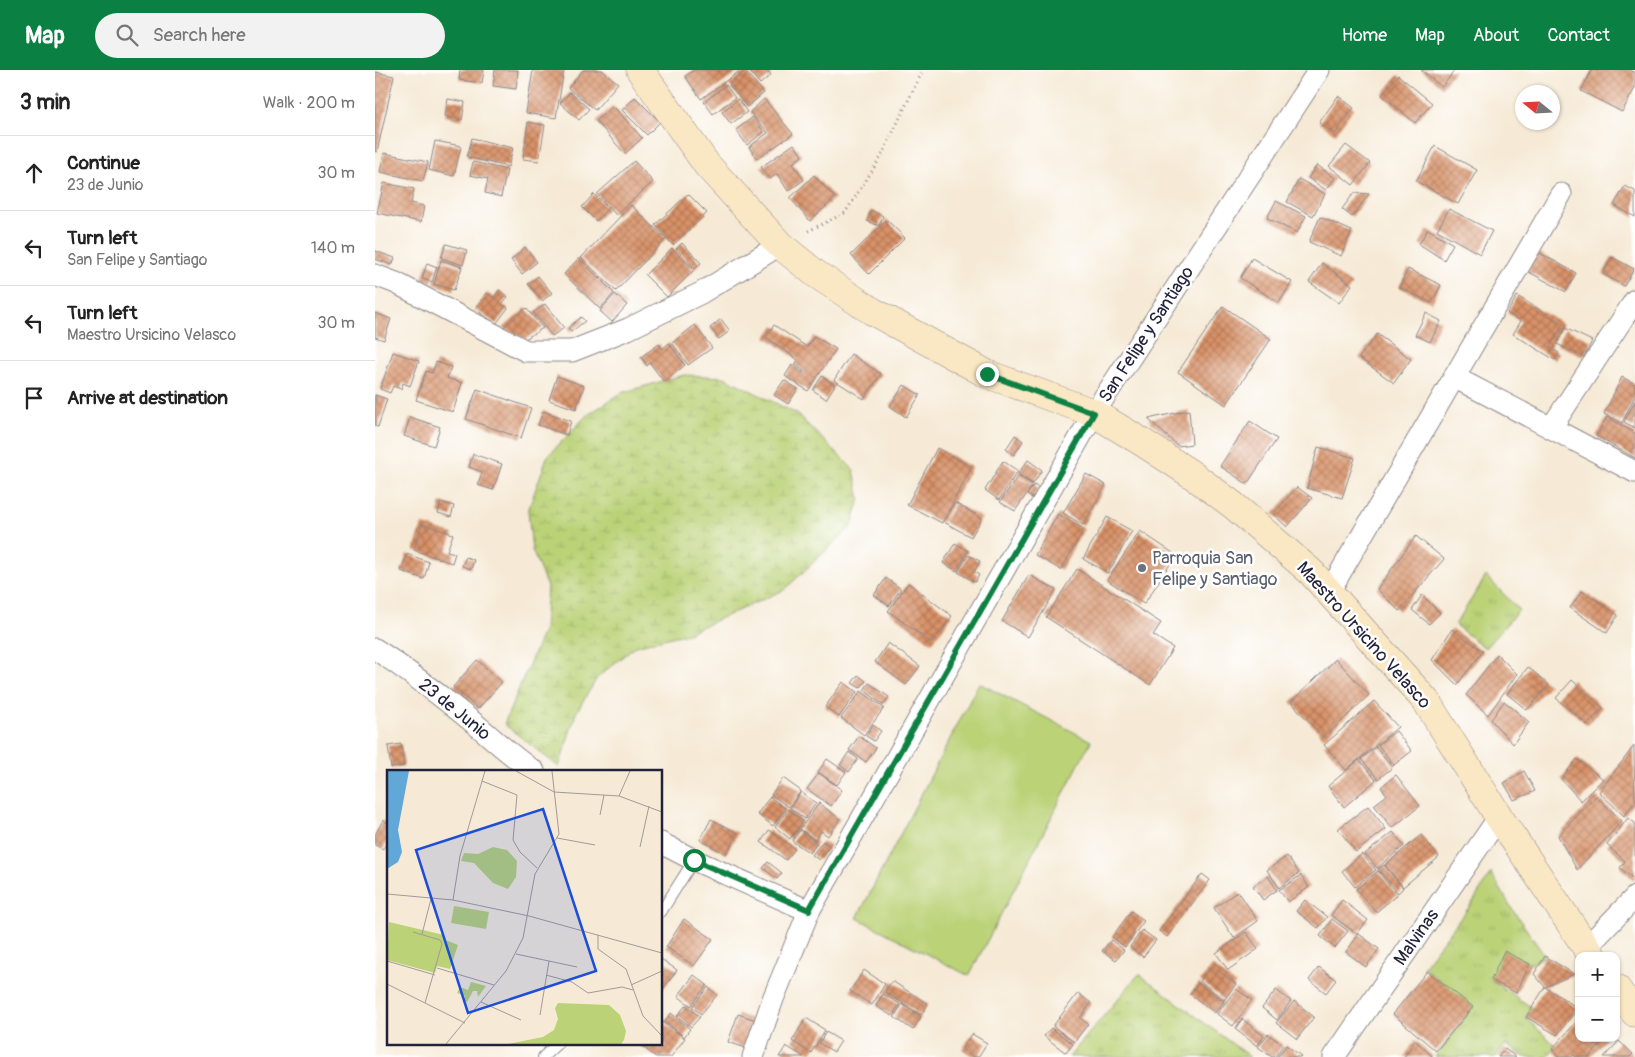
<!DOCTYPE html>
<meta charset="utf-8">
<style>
body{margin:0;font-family:Pangolin,sans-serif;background:#f2f2f2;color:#222}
.controls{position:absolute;right:15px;bottom:15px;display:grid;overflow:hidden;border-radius:10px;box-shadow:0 1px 4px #0004}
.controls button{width:45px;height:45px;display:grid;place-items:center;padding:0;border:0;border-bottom:1px solid #e0e0e0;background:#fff;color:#222;font:25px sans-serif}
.compass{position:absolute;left:1140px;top:15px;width:45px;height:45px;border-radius:50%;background:#fff;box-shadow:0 1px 4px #0004;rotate:288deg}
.stop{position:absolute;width:15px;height:15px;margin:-11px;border:4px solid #0b8043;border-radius:50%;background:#fff}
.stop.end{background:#0b8043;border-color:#fff;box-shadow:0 1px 5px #0008}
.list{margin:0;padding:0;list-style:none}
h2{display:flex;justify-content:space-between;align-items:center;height:65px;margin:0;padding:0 20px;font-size:21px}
h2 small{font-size:16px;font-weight:400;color:#767676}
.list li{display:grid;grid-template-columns:32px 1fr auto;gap:15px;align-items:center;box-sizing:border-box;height:75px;padding:0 20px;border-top:1px solid #e0e0e0}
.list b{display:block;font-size:19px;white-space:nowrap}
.list p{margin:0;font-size:16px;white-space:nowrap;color:#767676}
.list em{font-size:16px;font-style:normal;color:#767676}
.icon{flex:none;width:28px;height:28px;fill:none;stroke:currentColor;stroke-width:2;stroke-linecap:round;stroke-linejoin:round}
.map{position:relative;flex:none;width:1260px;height:987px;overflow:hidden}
header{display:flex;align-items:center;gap:30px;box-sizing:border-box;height:70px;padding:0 25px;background:#0b8043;color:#fff}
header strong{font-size:24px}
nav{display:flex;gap:28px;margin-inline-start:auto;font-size:18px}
.search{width:350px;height:45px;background:#f2f2f2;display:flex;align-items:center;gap:12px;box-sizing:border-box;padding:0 18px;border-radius:28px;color:#767676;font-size:19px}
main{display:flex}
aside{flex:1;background:#fff}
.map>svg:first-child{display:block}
.grass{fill:url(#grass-tufts);stroke:#6e7a59}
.wetland{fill:url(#wetland-marsh);stroke:#6e7a59}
.pitch{fill:#bbd277;stroke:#6e7a59}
.building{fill:url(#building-cross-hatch)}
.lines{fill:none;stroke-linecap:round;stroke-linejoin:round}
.lane-casing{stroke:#8c8688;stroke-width:12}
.street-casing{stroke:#8c8688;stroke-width:23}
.secondary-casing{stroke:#8c8688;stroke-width:29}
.path{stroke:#8c8688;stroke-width:3;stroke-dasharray:1 4;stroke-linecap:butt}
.lane{stroke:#fff;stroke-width:10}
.street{stroke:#fff;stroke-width:21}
.secondary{stroke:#fae7c3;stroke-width:28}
.route{stroke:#0b8043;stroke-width:6}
.worship-dot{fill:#6b7280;stroke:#fff;stroke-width:2}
.labels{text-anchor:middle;stroke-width:5;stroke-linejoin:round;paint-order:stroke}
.street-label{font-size:18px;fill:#22223b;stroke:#fff}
.worship-label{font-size:18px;fill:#5b616d;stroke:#fff;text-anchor:start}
.inset-road{fill:none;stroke:#a19a98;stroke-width:1}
.view{fill:#1d4ed8;fill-opacity:0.15;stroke:#1d4ed8;stroke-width:2.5}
.inset-edge{fill:none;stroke:#22223b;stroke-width:2.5}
</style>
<header>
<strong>Map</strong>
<div class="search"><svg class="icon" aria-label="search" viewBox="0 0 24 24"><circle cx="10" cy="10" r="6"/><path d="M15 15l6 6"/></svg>Search here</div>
<nav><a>Home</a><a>Map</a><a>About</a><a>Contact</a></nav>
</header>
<main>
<aside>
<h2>3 min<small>Walk · 200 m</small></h2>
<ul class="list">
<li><svg class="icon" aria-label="ahead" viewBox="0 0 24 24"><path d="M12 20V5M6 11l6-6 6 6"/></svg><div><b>Continue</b><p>23 de Junio</p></div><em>30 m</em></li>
<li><svg class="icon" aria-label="left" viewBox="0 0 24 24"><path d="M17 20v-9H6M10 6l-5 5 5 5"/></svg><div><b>Turn left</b><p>San Felipe y Santiago</p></div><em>140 m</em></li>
<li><svg class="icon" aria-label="left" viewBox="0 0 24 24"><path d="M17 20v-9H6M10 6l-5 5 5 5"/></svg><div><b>Turn left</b><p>Maestro Ursicino Velasco</p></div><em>30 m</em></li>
<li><svg class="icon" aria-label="arrive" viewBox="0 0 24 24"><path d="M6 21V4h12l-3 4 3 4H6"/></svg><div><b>Arrive at destination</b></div></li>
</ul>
</aside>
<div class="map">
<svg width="1260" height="987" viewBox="0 0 1260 987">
<defs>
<pattern id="grass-tufts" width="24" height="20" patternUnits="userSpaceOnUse" patternTransform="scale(1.25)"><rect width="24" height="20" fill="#bbd277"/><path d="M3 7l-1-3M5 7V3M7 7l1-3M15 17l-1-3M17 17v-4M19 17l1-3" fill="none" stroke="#a0b468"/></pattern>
<pattern id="wetland-marsh" width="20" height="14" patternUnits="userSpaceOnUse" patternTransform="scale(1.25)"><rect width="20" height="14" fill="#bbd277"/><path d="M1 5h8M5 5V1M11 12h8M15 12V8" fill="none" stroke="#a0b468"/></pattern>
<pattern id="building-cross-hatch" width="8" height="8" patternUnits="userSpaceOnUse" patternTransform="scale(1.25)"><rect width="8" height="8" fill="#d99268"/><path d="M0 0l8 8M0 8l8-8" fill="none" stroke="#b07757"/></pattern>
</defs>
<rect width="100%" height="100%" fill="#fff"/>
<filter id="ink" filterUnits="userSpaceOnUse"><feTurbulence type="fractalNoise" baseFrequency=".02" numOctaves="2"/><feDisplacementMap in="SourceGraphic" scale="10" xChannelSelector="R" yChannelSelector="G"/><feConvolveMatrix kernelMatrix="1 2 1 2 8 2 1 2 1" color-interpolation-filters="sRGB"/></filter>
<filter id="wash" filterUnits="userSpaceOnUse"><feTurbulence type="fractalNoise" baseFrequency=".0096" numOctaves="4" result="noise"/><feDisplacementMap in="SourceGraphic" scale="20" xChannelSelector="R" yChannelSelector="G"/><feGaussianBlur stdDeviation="1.12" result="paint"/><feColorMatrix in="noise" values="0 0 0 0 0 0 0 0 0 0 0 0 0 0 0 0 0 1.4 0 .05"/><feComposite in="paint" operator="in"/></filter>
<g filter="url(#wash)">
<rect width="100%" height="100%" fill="#f6ead6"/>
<g class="grass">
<path d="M1111 506 1144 540 1110 578 1080 555Z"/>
<path d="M1116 803 1137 839 1170 886 1155 894 1129 881 1116 910 1156 937 1151 948 1180 975 1173 987H1149L1131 974 1121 987H1060L1098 937 1048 897 1098 832Z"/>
<path d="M764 904 875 987H694Z"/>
</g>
<path class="wetland" d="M309 305 349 307 422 344 479 400 485 429 476 457 409 520 313 563 260 576 222 608 201 643 184 697 129 654 169 559 172 517 157 480 153 441 172 387 211 346 246 323Z"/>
<path class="pitch" d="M604 613 716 671 594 906 482 848Z"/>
<g id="blocks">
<g class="building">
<path d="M85 0H109L107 13 84 10Z"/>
<path d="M120 0H143L141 19 118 16Z"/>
<path d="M158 0H189L181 48 151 43Z"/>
<path d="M208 0H227L243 13 220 40 193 18Z"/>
<path d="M319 0H366L326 29 310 6Z"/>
<path d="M378 0H392L396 5 385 14 375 2Z"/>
<path d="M1046 0H1080L1067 17Z"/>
<path d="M1217 0H1255L1260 3V18L1247 42 1206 21Z"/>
<path d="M370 1 389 23 372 37 354 15Z"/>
<path d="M0 2 19 6 2 82 0 81Z"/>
<path d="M1023 5 1057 33 1040 53 1007 25Z"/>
<path d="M351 15 360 28 338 44 329 32Z"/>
<path d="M195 22 214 39 204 50 185 33Z"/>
<path d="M963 26 979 38 960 64 944 53Z"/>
<path d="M260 27 285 52 272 65 247 40Z"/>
<path d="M73 29 90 32 87 50 70 46Z"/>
<path d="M363 29 372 42 356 54 347 42Z"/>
<path d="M389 29 418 64 382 89 374 77 393 63 375 42Z"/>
<path d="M238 36 267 68 250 84 221 51Z"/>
<path d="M378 47 389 62 372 75 361 60Z"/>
<path d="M153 52 170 55 164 91 148 89Z"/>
<path d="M97 68 138 78 133 97 92 87Z"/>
<path d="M60 71 86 76 79 106 54 100Z"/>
<path d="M419 74 427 86 418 93 429 110 413 121 402 104 395 109 386 97Z"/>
<path d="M971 75 995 93 978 115 954 96Z"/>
<path d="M1060 76 1102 100 1083 134 1041 111Z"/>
<path d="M9 83 53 92 48 111 5 102Z"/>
<path d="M259 91 278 112 241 145 222 124Z"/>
<path d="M98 92 132 100 126 127 110 123 113 109 95 105Z"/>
<path d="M942 95 960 108 951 120 933 108Z"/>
<path d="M439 105 460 128 435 151 415 128Z"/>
<path d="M924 109 950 124 938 146 912 132Z"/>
<path d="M9 113 39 119 36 133 49 136 46 152 2 143Z"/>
<path d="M1250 116 1260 121V147L1239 135Z"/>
<path d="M979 123 994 124 977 147 967 139Z"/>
<path d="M219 124 233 138 221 151 207 137Z"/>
<path d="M313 124 332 143 298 175 280 155Z"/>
<path d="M901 131 931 146 922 163 892 148Z"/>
<path d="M256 135 291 169 241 221 206 188Z"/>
<path d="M1074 139 1117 161 1105 184 1062 160Z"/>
<path d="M496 140 508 146 504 156 492 151Z"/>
<path d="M945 147 977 161 966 186 934 172Z"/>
<path d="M512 150 530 168 494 204 476 185Z"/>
<path d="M1053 159 1078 174 1069 190 1044 174Z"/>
<path d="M307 173 326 193 320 199 301 179Z"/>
<path d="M71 174 92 180 88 195 66 188Z"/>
<path d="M150 177 162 192 147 204 136 190Z"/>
<path d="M297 178 319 200 292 227 270 205Z"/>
<path d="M0 181 20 188 17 195 0 189Z"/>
<path d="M1163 182 1201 203 1191 222 1152 201Z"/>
<path d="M1237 187 1259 199 1249 216 1228 204Z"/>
<path d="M204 188 239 223 225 239 189 204Z"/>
<path d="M877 188 917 212 904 233 865 208Z"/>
<path d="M66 190 87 197 79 220 59 214Z"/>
<path d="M52 193 62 197 57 212 47 209Z"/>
<path d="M947 193 977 215 964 233 934 212Z"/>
<path d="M1033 199 1066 215 1057 233 1024 217Z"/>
<path d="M163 206 177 223 167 231 153 214Z"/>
<path d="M124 220 133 227 127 234 133 238 121 254 100 239 112 223 119 228Z"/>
<path d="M240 224 252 235 237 252 225 241Z"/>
<path d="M1142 226 1188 254 1175 277 1184 283 1180 290 1138 264 1146 251 1132 243Z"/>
<path d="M170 234 189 258 177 266 158 243Z"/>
<path d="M848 236 896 269 851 335 803 302Z"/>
<path d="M151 238 168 258 150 269 128 258Z"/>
<path d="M0 243 16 249 9 270 0 267Z"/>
<path d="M1051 243 1066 251 1055 272 1040 265Z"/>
<path d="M206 247 210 251 196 262 193 258Z"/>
<path d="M346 249 355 261 344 269 335 258Z"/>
<path d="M320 255 337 278 313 295 297 273Z"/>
<path d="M399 255 432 277 439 266 461 279 433 321 410 306 417 295 428 303 429 301 420 295 423 290 391 267Z"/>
<path d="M1190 258 1217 271 1209 287 1182 274Z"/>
<path d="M1002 264 1036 289 1019 313 984 288Z"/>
<path d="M294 273 310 295 289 312 275 293 272 296 266 287 284 274 287 279Z"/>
<path d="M18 282 44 291 35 316 28 313 26 319 18 316 15 323 5 319Z"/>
<path d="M476 284 506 304 489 329 459 310Z"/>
<path d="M61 292 76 297 72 308 87 313 78 342 41 330 51 301 57 303Z"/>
<path d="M182 306 209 316 201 339 174 330Z"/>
<path d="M447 306 460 315 451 329 438 320Z"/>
<path d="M1247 307 1260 314V326L1247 353 1229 344Z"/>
<path d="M409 310 423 319 413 334 399 325Z"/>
<path d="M529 315 545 325 531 347 515 336Z"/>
<path d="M102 319 156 338 146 368 91 349Z"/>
<path d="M0 325 12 329 3 357 0 356Z"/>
<path d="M1260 331V358L1249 352Z"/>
<path d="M814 340 817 374 803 376 773 349Z"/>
<path d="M168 341 196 351 192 365 163 355Z"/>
<path d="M35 347 65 357 59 376 29 366Z"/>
<path d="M1232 347 1260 363V388L1221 366Z"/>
<path d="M875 351 902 369 872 414 845 396Z"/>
<path d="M640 365 648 371 639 385 631 379Z"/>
<path d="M943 377 980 388 967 428 932 418Z"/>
<path d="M562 378 597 397 567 453 532 435Z"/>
<path d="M98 384 127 394 118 420 103 415 107 402 94 397Z"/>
<path d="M653 390 667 400 658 414 643 404Z"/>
<path d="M628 391 643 401 624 430 610 420Z"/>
<path d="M711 404 731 415 708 455 688 443Z"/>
<path d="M643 406 658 415 640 441 625 432Z"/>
<path d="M659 415 664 418 657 428 652 425Z"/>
<path d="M922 417 937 428 912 457 898 444Z"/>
<path d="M66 432 79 436 76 447 63 443Z"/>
<path d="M580 433 607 448 596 467 569 452Z"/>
<path d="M683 444 709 459 686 500 660 485Z"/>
<path d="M732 447 757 461 733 503 708 489Z"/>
<path d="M47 454 78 464 72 481 80 483 77 493 39 480Z"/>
<path d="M765 461 801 485 769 534 732 510Z"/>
<path d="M1041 466 1069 489 1024 541 1002 519Z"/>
<path d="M580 473 593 481 582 501 568 493Z"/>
<path d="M32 484 54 492 49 509 26 501Z"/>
<path d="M593 485 605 491 599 502 604 505 600 512 583 502Z"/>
<path d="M91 487 99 490 96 499 87 496Z"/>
<path d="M702 499 786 553 778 565 798 578 775 615 671 547Z"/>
<path d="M654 505 681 520 653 567 627 551Z"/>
<path d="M511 508 526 519 514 536 499 525Z"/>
<path d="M533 513 577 546 557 573 513 541Z"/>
<path d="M1207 521 1243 545 1232 563 1195 538Z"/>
<path d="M1047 525 1065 543 1054 554 1037 540Z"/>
<path d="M1077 559 1108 581 1082 615 1057 590Z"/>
<path d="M513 573 545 596 531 615 500 592Z"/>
<path d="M1122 584 1142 604 1113 645 1091 625Z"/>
<path d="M961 589 994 625 949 668 916 632Z"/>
<path d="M102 590 127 612 103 639 78 617Z"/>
<path d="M1153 597 1174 615 1152 640 1132 624Z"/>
<path d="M483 605 491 611 485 618 477 613Z"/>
<path d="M1197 610 1228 638 1212 655 1181 628Z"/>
<path d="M468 612 482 622 464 647 450 637Z"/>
<path d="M494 613 514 627 508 635 489 620Z"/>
<path d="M486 621 509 638 489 665 466 648Z"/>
<path d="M999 631 1023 657 971 700 949 675Z"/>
<path d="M1129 631 1154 652 1138 674 1116 650Z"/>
<path d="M498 655 506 661 499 671 491 666Z"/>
<path d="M1021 661 1037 681 1019 695 1003 675Z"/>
<path d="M484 666 501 678 491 692 474 680Z"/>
<path d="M26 674 29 696 16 698 13 676Z"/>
<path d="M1259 676 1260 731 1249 746 1224 722Z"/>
<path d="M1001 677 1018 697 1003 709 986 689Z"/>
<path d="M474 682 483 689 474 702 465 695Z"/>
<path d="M452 689 471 702 462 715 443 702Z"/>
<path d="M1202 689 1228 709 1206 731 1186 709Z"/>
<path d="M984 690 1001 710 969 737 953 716Z"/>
<path d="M1149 701 1160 721 1139 730 1129 713Z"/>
<path d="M444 703 467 720 456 736 432 719Z"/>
<path d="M1021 705 1045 736 1017 758 999 735 1012 725 1006 717Z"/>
<path d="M408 708 426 721 414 737 396 725Z"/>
<path d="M426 722 441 733 430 749 415 738Z"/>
<path d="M1221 726 1247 751 1202 800 1183 766Z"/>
<path d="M395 727 411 739 398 756 382 744Z"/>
<path d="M444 733 465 749 453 766 446 761 440 770 425 759Z"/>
<path d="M993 736 1011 759 981 782 963 759Z"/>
<path d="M413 739 428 751 415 769 400 757Z"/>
<path d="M1253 748 1260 753V810L1245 798 1250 791 1232 775Z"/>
<path d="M336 749 363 763 351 784 325 770Z"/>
<path d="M8 750 14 754V768L8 779 0 775V765Z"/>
<path d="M394 760 420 779 411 790 386 772Z"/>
<path d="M425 760 442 773 435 783 417 771Z"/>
<path d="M1018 762 1029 776 1002 798 990 784Z"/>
<path d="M1046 765 1064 787 1028 817 1010 795Z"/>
<path d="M448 771 455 776 444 790 437 785Z"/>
<path d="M987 784 1001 800 980 817 967 801Z"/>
<path d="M912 786 924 803 904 818 892 800Z"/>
<path d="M393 792 407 803 402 809 388 798Z"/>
<path d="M1009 795 1028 818 1023 823 1003 799Z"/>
<path d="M1003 801 1022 825 1001 842 981 819Z"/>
<path d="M827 804 835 810 792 867 784 861Z"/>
<path d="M926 805 934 817 913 832 904 820Z"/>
<path d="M893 806 902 820 888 830 878 816Z"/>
<path d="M863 821 883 851 859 868 839 838Z"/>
<path d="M930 830 952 847 943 858 921 841Z"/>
<path d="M967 830 993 850 982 864 956 845Z"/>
<path d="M756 841 769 851 750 877 737 867Z"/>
<path d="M309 849 338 869 319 896 291 877Z"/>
<path d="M957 849 973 861 960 878 945 866Z"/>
<path d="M767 860 781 870 768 887 755 877Z"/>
<path d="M871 862 883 879 853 900 841 883Z"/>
<path d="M984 864 1004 879 991 897 971 882Z"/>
<path d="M736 870 749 880 741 890 727 881Z"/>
<path d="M1129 881 1155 894 1141 923 1116 910Z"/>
<path d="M1170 886 1199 904 1170 917 1159 904Z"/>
<path d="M286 889 302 900 286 922Z"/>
<path d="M837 896 861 914 849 930 825 911Z"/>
<path d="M944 897 961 910 951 923 934 910Z"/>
<path d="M489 900 510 914 497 935 475 921Z"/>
<path d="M1052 901 1098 937 1061 981 1018 944Z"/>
<path d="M319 905 332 915 316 936 303 926Z"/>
<path d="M517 911 553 934 546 945 510 922Z"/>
<path d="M824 913 849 932 840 943 815 924Z"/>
<path d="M333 917 342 925 326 944 317 937Z"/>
<path d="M1170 917 1203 938 1182 965 1151 947Z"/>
<path d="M861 919 877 930 858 956 842 944Z"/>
<path d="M901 920 916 931 902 950 887 938Z"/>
<path d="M703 923 716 933 705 948 713 954 699 972 678 956Z"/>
<path d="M508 924 525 934 517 946 501 936Z"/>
<path d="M919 931 939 947 922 969 901 953Z"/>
<path d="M527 934 546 947 538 960 519 947Z"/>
<path d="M311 935 325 947 316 957 302 946Z"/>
<path d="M296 943 315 959 309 967 290 951Z"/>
<path d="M363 944 384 951 374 979 353 972Z"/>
<path d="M431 948 450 960 436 983 417 971Z"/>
<path d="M867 949 889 966 882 976 860 959Z"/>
<path d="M1204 949V968H1232L1214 987H1201L1199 985 1196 987H1184L1177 979Z"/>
<path d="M286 951 310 968 296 987H281L265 975 266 973H286Z"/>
<path d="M676 958 698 974 691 983 669 966Z"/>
<path d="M451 962 466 971 459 982 444 973Z"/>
<path d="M597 964 612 973 603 987H599L587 979Z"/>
<path d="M893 964 908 975 900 987H897L883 977Z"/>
<path d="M1040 970 1058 987H1029Z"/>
<path d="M1244 971 1258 984 1255 987H1229Z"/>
<path d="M911 975 926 986 925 987H902Z"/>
<path d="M411 976 429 987H404Z"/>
<path d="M1130 979 1141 987H1123Z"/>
</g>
</g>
</g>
<g filter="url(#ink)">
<use href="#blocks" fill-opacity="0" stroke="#8c8688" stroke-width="1"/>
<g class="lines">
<defs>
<g id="lane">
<path d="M286 842 319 790"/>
<path d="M168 987 183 973"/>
</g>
<g id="street">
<path d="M0 205 21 213 151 281H197L253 259 326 223 405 175"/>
<path d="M1079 307 1260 402"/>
<path d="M1176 358 1260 230"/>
<path d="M954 522 1186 124"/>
<path d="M0 579C34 601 67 627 99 653 119 669 137 687 159 701"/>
<path d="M286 773 319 790 434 841"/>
<path d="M1211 878 1260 827"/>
<path d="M378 987 398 929 434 841 610 533 719 343 944 0"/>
<path d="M959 987 1124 747"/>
</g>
<g id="secondary">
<path d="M265 0 332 95 405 175 441 204 497 241 612 304 719 343 767 372 816 404 858 435 936 502 1051 631 1124 747 1217 886"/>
<path d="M1241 918 1260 943"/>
</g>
</defs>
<use href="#lane" class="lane-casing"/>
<use href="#street" class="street-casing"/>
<use href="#secondary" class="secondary-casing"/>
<path class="path" d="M433 161 470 143 506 87 548 0"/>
<use href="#lane" class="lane"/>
<use href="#street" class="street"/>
<use href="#secondary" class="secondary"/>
</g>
</g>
<g class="lines" filter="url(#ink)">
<path class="route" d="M319 790 434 840 719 343 612 304"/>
</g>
<circle class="worship-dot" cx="767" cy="498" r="5"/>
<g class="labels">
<g class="street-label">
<text transform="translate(771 264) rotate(-57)" y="6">San Felipe y Santiago</text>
<text transform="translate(989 565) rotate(48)" y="6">Maestro Ursicino Velasco</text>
<text transform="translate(80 639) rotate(39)" y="6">23 de Junio</text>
<text transform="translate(1041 867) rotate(-55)" y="6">Malvinas</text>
</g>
<g class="worship-label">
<text x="777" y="494">Parroquia San<tspan x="777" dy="21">Felipe y Santiago</tspan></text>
</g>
</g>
<g transform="translate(12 700)">
<rect width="275" height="275" fill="#f6ead6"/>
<path d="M2 152 57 165 56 169 71 175 63 199 50 196 48 203 0 190ZM84 212 99 216 91 227 90 221H86L80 232 76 231 78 226 70 223 73 217 81 220Z" fill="#bbd277"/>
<path d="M106 77 120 80 130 91 129 107 121 119 106 113 87 93 74 91 77 83 91 84ZM171 233 222 235 233 245 239 261 237 270 234 274H121L156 267 167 260 171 249 168 238Z" fill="#bbd277"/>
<path d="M67 136 102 142 99 159 64 153ZM4 157 55 172 46 201 0 188Z" fill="#bbd277"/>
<path d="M0 1H22L11 60 15 82 11 92 0 99Z" fill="#61a7d7"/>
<path class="inset-road" d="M129 1 167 22 232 26 275 42M95 11 130 25 126 70 133 82 150 98M232 26 243 1M213 45 217 25M170 68 208 75M253 77 262 36M0 124 66 130 142 146 275 183M66 130 73 86 98 1M26 162 53 170 55 174 38 233M35 164 44 129M211 165V179L239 199 256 246 275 266M129 184 190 197M0 191 48 205M50 198 107 215M159 205 185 212 201 223 235 217 246 220M0 214 78 253M244 215 275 201M94 232 134 250M153 245 162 191M59 274 119 201 136 168 148 104 172 64 165 1"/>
<path class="view" d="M156 39 209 201 81 243 29 80Z"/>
<rect width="275" height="275" class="inset-edge"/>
</g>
</svg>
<div class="controls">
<button>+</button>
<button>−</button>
</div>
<svg class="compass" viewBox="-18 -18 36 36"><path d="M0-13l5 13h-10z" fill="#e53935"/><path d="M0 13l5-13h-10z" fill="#767676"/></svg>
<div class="stop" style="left:319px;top:790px"></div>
<div class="stop end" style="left:612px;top:304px"></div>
</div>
</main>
